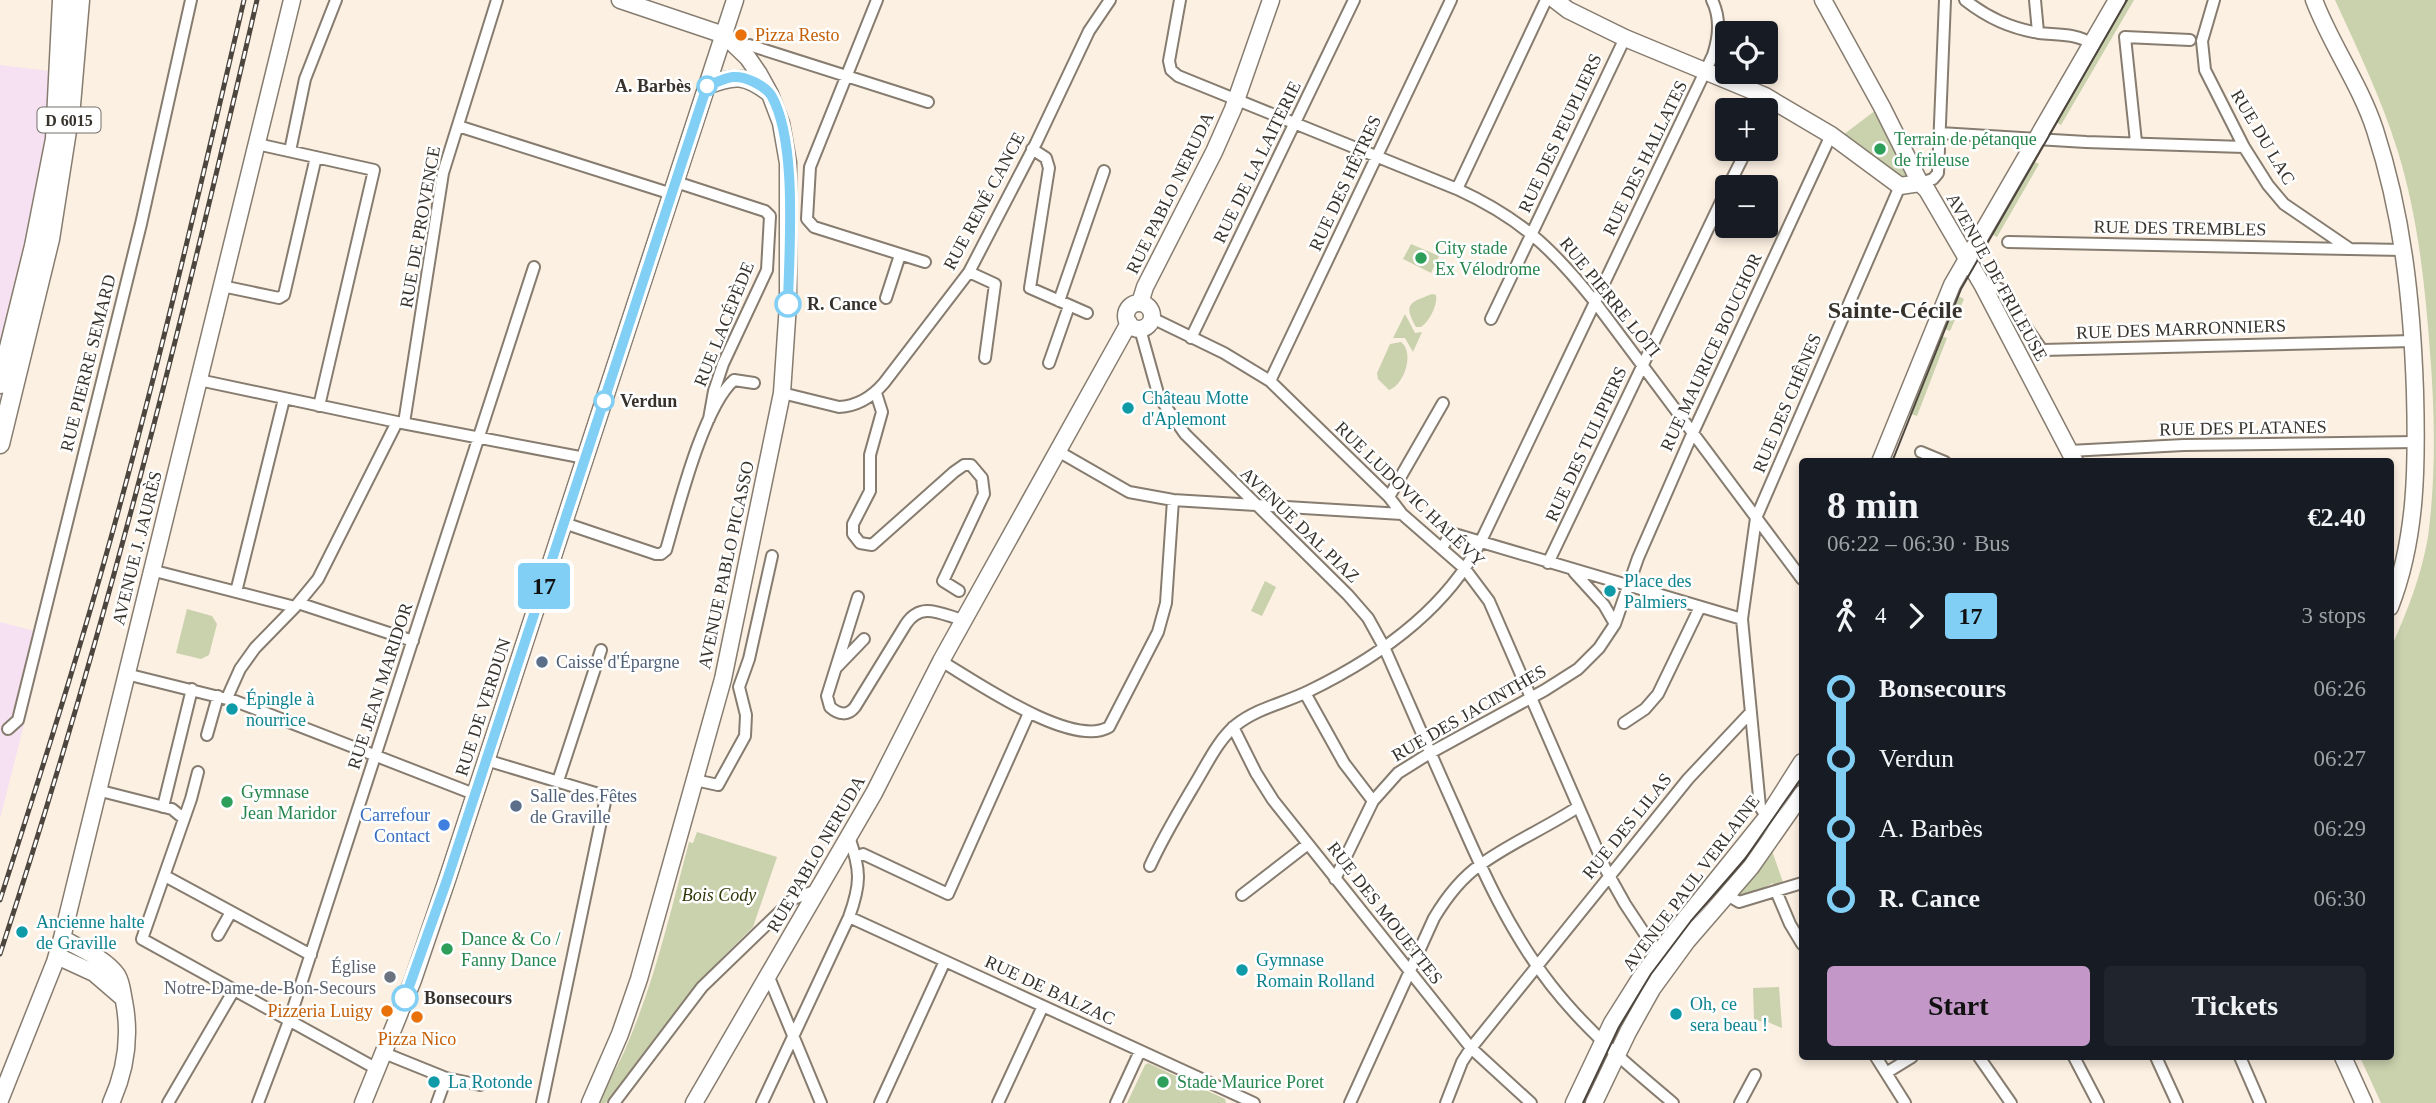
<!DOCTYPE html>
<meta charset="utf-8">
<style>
body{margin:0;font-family:"Times New Roman",serif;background:#20242c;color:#f1f3f6;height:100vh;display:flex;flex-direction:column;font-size:26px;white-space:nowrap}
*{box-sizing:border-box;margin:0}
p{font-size:23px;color:#9ea1a6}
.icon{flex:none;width:38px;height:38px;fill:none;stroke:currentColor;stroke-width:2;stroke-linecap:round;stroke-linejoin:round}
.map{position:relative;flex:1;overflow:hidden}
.drawer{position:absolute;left:1799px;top:458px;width:595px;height:602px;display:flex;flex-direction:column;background:#171b24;border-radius:7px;box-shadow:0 4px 10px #0003}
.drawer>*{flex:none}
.badge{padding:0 14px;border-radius:5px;font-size:24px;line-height:46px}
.fabs{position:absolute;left:1715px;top:21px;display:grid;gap:14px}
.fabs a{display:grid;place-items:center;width:63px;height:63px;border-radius:7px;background:#171b24;box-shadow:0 4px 10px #0003;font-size:35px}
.map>.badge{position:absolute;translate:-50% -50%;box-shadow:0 0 0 4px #fff}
.legs{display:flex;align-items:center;gap:10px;height:77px;padding:0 28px;font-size:23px}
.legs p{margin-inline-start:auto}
.headline{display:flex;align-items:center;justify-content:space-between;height:119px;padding:0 28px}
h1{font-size:38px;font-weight:800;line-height:52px}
.cta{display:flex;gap:14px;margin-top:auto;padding:14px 28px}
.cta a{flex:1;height:80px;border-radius:7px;background:#c398c8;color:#111;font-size:28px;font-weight:800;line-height:80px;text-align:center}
.cta a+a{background:#20242c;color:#f1f3f6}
ul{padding:0 28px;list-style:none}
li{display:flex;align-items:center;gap:24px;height:70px;font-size:26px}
li i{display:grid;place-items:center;width:10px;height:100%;margin:0 9px;background:currentColor}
li i::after{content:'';width:18px;height:18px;margin:-9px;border:5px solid;border-radius:50%;background:#171b24}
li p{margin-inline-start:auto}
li:first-child i{background:linear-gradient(#0000 50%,currentColor 0)}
li:last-child i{background:linear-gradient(currentColor 50%,#0000 0)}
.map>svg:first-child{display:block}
.industrial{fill:#f5e1f1}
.green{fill:#c9d1ad}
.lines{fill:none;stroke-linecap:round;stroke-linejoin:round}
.street-casing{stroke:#867c6f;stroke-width:14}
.secondary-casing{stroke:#867c6f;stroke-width:19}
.primary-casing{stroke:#867c6f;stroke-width:21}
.street{stroke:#fff;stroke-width:10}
.secondary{stroke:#fff;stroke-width:16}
.primary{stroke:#fff;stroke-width:18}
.tram{stroke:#4c463f;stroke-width:2}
.rail-casing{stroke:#4c463f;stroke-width:5}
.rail{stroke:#fff;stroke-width:2.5;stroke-dasharray:8;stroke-linecap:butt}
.line-1-casing{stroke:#fff;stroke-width:16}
.line-1{stroke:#82cff5;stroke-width:10}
.food-dot{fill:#e8710a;stroke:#fff;stroke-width:2.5}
.stop-1-dot{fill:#fff;stroke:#82cff5;stroke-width:3.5}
.leisure-dot{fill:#2e9e5b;stroke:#fff;stroke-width:2.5}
.culture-dot{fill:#0f9aa8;stroke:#fff;stroke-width:2.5}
.service-dot{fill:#5c6f8a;stroke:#fff;stroke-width:2.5}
.shop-dot{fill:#3f7fe0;stroke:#fff;stroke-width:2.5}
.worship-dot{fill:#6b7280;stroke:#fff;stroke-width:2.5}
.labels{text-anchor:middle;stroke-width:5;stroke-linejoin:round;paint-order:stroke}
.shield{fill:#fff;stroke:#73706b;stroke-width:2}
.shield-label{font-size:16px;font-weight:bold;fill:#37322c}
.food-label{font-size:18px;fill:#c56008;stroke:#fff;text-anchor:start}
.stop-label{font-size:18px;font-weight:bold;fill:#37322c;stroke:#fff;text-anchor:start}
.street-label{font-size:18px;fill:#37322c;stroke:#fff}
.leisure-label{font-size:18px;fill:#27864d;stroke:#fff;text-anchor:start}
.culture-label{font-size:18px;fill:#0d838f;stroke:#fff;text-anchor:start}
.service-label{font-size:18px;fill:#4e5e75;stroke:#fff;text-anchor:start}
.shop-label{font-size:18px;fill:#366cbe;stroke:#fff;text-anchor:end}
.park-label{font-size:18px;font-style:italic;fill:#32380a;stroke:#fff}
.worship-label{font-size:18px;fill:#5b616d;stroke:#fff;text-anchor:end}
.district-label{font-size:24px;font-weight:bold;fill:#37322c;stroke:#fff}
</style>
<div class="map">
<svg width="2436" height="1103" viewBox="0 0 2436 1103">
<rect width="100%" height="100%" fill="#fcf0e2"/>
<path class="industrial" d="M0,65L66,73L0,422Z
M0,622L47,634L0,819Z"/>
<path class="green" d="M2124,0H2134L2061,125L2054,121Z
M2335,0H2436V1103H2381L2360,1057H2390L2391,648C2407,612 2421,577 2428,537C2436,476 2435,414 2430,352C2425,285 2418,217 2398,152C2382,100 2358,50 2335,0Z
M1876,110L1891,133V145L1909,174L1905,180L1860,145L1843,135Z
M2031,160L2039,164L1997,237L1989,233Z
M1411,244L1439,256L1431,273L1403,259Z
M1432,294L1436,295C1438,305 1429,322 1421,327H1416C1403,304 1409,303 1432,294Z
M1956,295L1964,299L1950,331L1942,328Z
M1405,314L1415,333L1422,332L1413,352L1405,338H1393Z
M1939,335L1947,338L1917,416L1908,413Z
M1401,342C1415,353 1404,385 1389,390L1378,379L1377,373L1390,344Z
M1265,581L1276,587L1262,616L1251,611Z
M187,609L212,616L217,624L209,655L201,659L176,653Z
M1802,772V789L1736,881L1729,875Z
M697,832L777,857L753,927L697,983L606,1103H598C607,1083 619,1065 627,1045C655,980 671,910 689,842L693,843Z
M1771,848L1784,885L1775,888L1773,883L1765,887V890L1740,897L1737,895Z
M1779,987L1782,1028L1768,1022L1754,1021L1753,988Z
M1148,1063L1225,1099L1226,1103H1127L1145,1065Z"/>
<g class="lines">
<g class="street-casing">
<path id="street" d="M877,0L810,167L807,219L814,227L925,262
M1180,0L1169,61L1171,70L1178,76L1457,189C1520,218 1552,248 1595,302L1802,579
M1965,0C1988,18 2010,28 2039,33C2057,35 2076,33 2092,44
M2035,0L2038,32
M2214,0L2202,41L2205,70L2244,147L2268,185L2284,204L2350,249L2403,250
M738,49L749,45L928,102
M458,126L672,194
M1940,133L2086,142L2244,147
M2136,142L2125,37L2190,40
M257,144L374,170L319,406
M1032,149L1046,158L1049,168L1030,288L1087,313
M290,151L305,79L336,0
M676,182L765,211L770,216L767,270L723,364L714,391L709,419
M1920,183L1933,179L1938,173L1945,0
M1728,187L1747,149
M1457,189L1546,0
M2008,242L2349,249
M969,272L995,284L985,358
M222,286L279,298L284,295L316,157
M1983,286H1990L2000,289L2042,350L2414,341
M886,298L900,255
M1059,301L1104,171
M1152,318L1224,353L1270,381L1389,497L1402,514L1465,569L1489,601L1606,870L1625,904L1658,954
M1491,319L1625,38
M1140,329L1159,397L1185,434L1348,595L1368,618L1384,647C1408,701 1431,755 1455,808C1482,870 1509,931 1551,985C1586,1030 1630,1067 1673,1103
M1191,338L1354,0
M1049,363L1069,306
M199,380L397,422
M1270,381L1451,0
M782,393L839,407C858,406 872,397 884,383L969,272L1036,143L1089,31L1110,0
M876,393L882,412L870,455V491L853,524V534L860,543L872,545L954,472L964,465H971L982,478L984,494L943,581L959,591
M404,423L443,173L497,0
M1056,450L1129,492L1173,500L1402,514
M2069,451L2184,445L2417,442
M1921,452L1945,462
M1389,497L1443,403
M564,523L656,554H661L666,550C678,509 703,407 734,380L754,383
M1442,548L1451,533L1742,619
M1548,563L1727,189
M151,570L295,607
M1574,572L1604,605L1615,624
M236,592L284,399
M858,597L827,696L830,707C839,715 848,716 855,707L906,624C921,601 941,614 963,620
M298,603L413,641
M941,661C975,681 1072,749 1109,727L1158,632L1166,603L1173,500
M837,667L864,639
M126,674L235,701L474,794
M1305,693L1344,763L1373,801
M227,698L240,669L255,648L295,607L318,579L397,422L585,458
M1624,723L1645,709L1658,694L1700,607
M1233,727L1256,773L1273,800L1471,1048L1531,1103
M8,729L18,720L141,224L191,0
M207,735L218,696
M486,760L602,795L605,802L542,1103
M198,772L191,799L142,939L377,1069
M695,780L718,785L745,736L746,715L739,687L749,659L772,556
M558,781L601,650
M97,790L172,809L183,818
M163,807L192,689
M1767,817L1760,807L1742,619L1756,518L1900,186
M856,857L863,854L948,894L1029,713
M1150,866C1164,835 1182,806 1199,777C1209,760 1220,738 1236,725C1257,708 1285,703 1309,691C1377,658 1444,612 1480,543L1713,55C1719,37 1721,18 1712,0
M165,876L311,955
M1335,879L1373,801L1398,773L1430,753L1545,690L1578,669L1599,648L1615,624L1638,558L1690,439L1831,135
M1776,891L1790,924L1802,944
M1242,895L1308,844
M1727,895L1739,902L1802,883
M849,917L1254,1103
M218,935L231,912
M768,975L821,1103
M384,1053L446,1078L480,1085
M1876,1057L1905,1103
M1979,1057L2011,1103
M2074,1057L2098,1103
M2156,1057L2177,1103
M2240,1057L2260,1103
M1886,1073L1912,1057
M168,1103L234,990
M258,1103L289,1021L534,267
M437,1103L446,1078
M614,1103L702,987L793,899L817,890
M762,1103L849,917C861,884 861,870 849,837
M880,1103L945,961
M998,1103L1043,1006
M1116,1103L1140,1051
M1350,1103L1434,918C1446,898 1460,879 1480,865C1510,843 1546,828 1578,807
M1446,1103L1462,1062L1471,1048L1688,779L1751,712
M1740,1103L1755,1075"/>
</g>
<g class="secondary-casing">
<path id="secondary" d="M1555,0L1568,10L1625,38L1765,96L1831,135L1900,186L1920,183
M1823,0L1882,107L1920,183L1927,190L1983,286L2075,462
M2314,0C2331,45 2360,84 2375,130C2403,216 2412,302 2415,392C2417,464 2417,538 2390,607
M707,86C735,75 745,75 769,93
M1140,303L1145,287L1214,152L1233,109L1271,0
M1126 316a13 13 0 1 1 26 0a13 13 0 1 1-26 0Z
M1880,462L1952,285L2117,0
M62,938C80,949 104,957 117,975C122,983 122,992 124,1001C131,1037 126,1070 111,1103
M57,956L94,973L123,998
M2343,1057L2364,1103
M0,1100L55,962L62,938L292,0
M363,1103L413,980L447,880L735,0
M590,1103L620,1034L639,979L723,679L782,393L788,304V163L781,123L770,94L759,74L748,58L724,35L620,0
M694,1103L874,793L941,661L1129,323
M1574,1103L1612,1023L1641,977L1673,934L1767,817L1802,762
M1594,1103L1628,1032L1652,989L1687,941L1751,867L1802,794"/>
</g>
<g class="primary-casing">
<path id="primary" d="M0,384L34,246L55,139L62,0
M0,444L50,239L71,105L80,0"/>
</g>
<use href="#street" class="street"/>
<use href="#secondary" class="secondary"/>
<use href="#primary" class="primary"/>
<path class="tram" d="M1892,462L1961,289L2127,0
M1583,1103L1619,1027L1651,974L1691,921L1745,859L1802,777"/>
<g class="rail-casing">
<path id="rail" d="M0,900C36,789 71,678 103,566C156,379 200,189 244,0
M0,954C103,641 183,321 257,0"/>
</g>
<use href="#rail" class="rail"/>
</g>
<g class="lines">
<g class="line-1-casing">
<path id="line-1" d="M405,998L447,880L707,86C715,83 724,78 733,77C745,76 764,85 771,95C798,141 789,250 788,304"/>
</g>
<use href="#line-1" class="line-1"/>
</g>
<g class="food-dot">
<circle cx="741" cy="35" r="7"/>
<circle cx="387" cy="1011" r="7"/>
<circle cx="417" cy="1017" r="7"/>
</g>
<g class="stop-1-dot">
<circle cx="707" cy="86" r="9"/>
<circle cx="788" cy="304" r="12"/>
<circle cx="604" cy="401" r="9"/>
<circle cx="405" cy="998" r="12"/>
</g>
<g class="leisure-dot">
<circle cx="1880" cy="149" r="7"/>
<circle cx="1421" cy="258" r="7"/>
<circle cx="227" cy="802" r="7"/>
<circle cx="447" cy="949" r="7"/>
<circle cx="1163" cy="1082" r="7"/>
</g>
<g class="culture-dot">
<circle cx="1128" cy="408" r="7"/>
<circle cx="1610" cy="591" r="7"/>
<circle cx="232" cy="709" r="7"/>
<circle cx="22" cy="932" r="7"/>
<circle cx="1242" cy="970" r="7"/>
<circle cx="1676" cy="1014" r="7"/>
<circle cx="434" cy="1082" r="7"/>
</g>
<g class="service-dot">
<circle cx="542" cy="662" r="7"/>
<circle cx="516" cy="806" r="7"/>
</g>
<circle class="shop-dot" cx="444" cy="825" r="7"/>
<circle class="worship-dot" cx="390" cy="977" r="7"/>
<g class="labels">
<rect class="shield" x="37.5" y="107.5" width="63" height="25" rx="5"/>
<g class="shield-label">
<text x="69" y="126">D 6015</text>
</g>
<g class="food-label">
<text x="755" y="41">Pizza Resto</text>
<text x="373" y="1017" text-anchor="end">Pizzeria Luigy</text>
<text x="417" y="1045" text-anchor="middle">Pizza Nico</text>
</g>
<g class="stop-label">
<text x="691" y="92" text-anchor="end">A. Barbès</text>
<text x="807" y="310">R. Cance</text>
<text x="620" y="407">Verdun</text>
<text x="424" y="1004">Bonsecours</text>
</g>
<g class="street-label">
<text transform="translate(1560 133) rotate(-65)" y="6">RUE DES PEUPLIERS</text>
<text transform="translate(2263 137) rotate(59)" y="6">RUE DU LAC</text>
<text transform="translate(1645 158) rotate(-64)" y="6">RUE DES HALLATES</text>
<text transform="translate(1257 162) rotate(-64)" y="6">RUE DE LA LAITERIE</text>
<text transform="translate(1345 183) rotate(-65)" y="6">RUE DES HÊTRES</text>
<text transform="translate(1170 193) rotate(-64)" y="6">RUE PABLO NERUDA</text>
<text transform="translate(984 201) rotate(-62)" y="6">RUE RENÉ CANCE</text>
<text transform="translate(420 227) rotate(-80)" y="6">RUE DE PROVENCE</text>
<text transform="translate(2180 228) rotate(1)" y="6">RUE DES TREMBLES</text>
<text transform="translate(1997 277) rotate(61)" y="6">AVENUE DE FRILEUSE</text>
<text transform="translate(1610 297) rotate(51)" y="6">RUE PIERRE LOTI</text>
<text transform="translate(724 324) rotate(-68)" y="6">RUE LACÉPÈDE</text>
<text transform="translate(2181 329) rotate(-2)" y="6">RUE DES MARRONNIERS</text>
<text transform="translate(1711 352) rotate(-65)" y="6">RUE MAURICE BOUCHOR</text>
<text transform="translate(88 363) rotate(-76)" y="6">RUE PIERRE SEMARD</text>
<text transform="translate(1787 403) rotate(-67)" y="6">RUE DES CHÊNES</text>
<text transform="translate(2243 428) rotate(-1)" y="6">RUE DES PLATANES</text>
<text transform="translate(1586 444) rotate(-65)" y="6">RUE DES TULIPIERS</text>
<text transform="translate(1410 494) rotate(44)" y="6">RUE LUDOVIC HALÉVY</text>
<text transform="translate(1300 525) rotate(44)" y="6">AVENUE DAL PIAZ</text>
<text transform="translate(137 548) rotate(-76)" y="6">AVENUE J. JAURÈS</text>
<text transform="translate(726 565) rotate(-78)" y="6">AVENUE PABLO PICASSO</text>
<text transform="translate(380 686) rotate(-72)" y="6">RUE JEAN MARIDOR</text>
<text transform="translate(483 707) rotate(-72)" y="6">RUE DE VERDUN</text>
<text transform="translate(1469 713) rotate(-30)" y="6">RUE DES JACINTHES</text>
<text transform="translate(1627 826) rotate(-51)" y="6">RUE DES LILAS</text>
<text transform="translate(816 854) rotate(-60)" y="6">RUE PABLO NERUDA</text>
<text transform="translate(1691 883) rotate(-53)" y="6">AVENUE PAUL VERLAINE</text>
<text transform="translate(1385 913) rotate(52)" y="6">RUE DES MOUETTES</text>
<text transform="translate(1050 990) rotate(25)" y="6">RUE DE BALZAC</text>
</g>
<g class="leisure-label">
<text x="1894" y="145">Terrain de pétanque<tspan x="1894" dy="21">de frileuse</tspan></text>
<text x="1435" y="254">City stade<tspan x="1435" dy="21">Ex Vélodrome</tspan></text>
<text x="241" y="798">Gymnase<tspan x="241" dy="21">Jean Maridor</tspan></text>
<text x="461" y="945">Dance &amp; Co /<tspan x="461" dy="21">Fanny Dance</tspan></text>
<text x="1177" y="1088">Stade Maurice Poret</text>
</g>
<g class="culture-label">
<text x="1142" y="404">Château Motte<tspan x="1142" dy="21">d'Aplemont</tspan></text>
<text x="1624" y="587">Place des<tspan x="1624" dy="21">Palmiers</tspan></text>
<text x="246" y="705">Épingle à<tspan x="246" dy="21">nourrice</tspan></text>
<text x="36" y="928">Ancienne halte<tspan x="36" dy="21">de Graville</tspan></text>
<text x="1256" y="966">Gymnase<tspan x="1256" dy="21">Romain Rolland</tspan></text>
<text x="1690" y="1010">Oh, ce<tspan x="1690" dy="21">sera beau !</tspan></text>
<text x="448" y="1088">La Rotonde</text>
</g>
<g class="service-label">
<text x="556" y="668">Caisse d'Épargne</text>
<text x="530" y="802">Salle des Fêtes<tspan x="530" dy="21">de Graville</tspan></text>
</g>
<g class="shop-label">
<text x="430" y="821">Carrefour<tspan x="430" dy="21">Contact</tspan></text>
</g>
<g class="park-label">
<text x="719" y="901">Bois Cody</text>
</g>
<g class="worship-label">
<text x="376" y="973">Église<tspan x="376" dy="21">Notre-Dame-de-Bon-Secours</tspan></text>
</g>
<g class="district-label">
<text x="1895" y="318">Sainte-Cécile</text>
</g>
</g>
</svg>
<div class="fabs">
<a><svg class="icon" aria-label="locate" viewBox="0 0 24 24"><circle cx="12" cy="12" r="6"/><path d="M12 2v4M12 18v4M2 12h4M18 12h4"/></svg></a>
<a>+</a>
<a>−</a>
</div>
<b class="badge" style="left:544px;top:586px;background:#82cff5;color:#111">17</b>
<section class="drawer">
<div class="headline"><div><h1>8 min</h1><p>06:22 – 06:30 · Bus</p></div><b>€2.40</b></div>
<div class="legs"><svg class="icon" aria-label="walk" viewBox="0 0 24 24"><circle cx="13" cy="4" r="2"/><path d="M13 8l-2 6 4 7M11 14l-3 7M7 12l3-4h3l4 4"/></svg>4<svg class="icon" aria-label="forward" viewBox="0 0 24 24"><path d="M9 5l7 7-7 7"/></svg><b class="badge" style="background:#82cff5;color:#111">17</b><p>3 stops</p></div>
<ul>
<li><i style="color:#82cff5"></i><b>Bonsecours</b><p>06:26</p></li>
<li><i style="color:#82cff5"></i><span>Verdun</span><p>06:27</p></li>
<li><i style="color:#82cff5"></i><span>A. Barbès</span><p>06:29</p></li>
<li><i style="color:#82cff5"></i><b>R. Cance</b><p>06:30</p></li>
</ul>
<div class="cta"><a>Start</a><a>Tickets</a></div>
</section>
</div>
